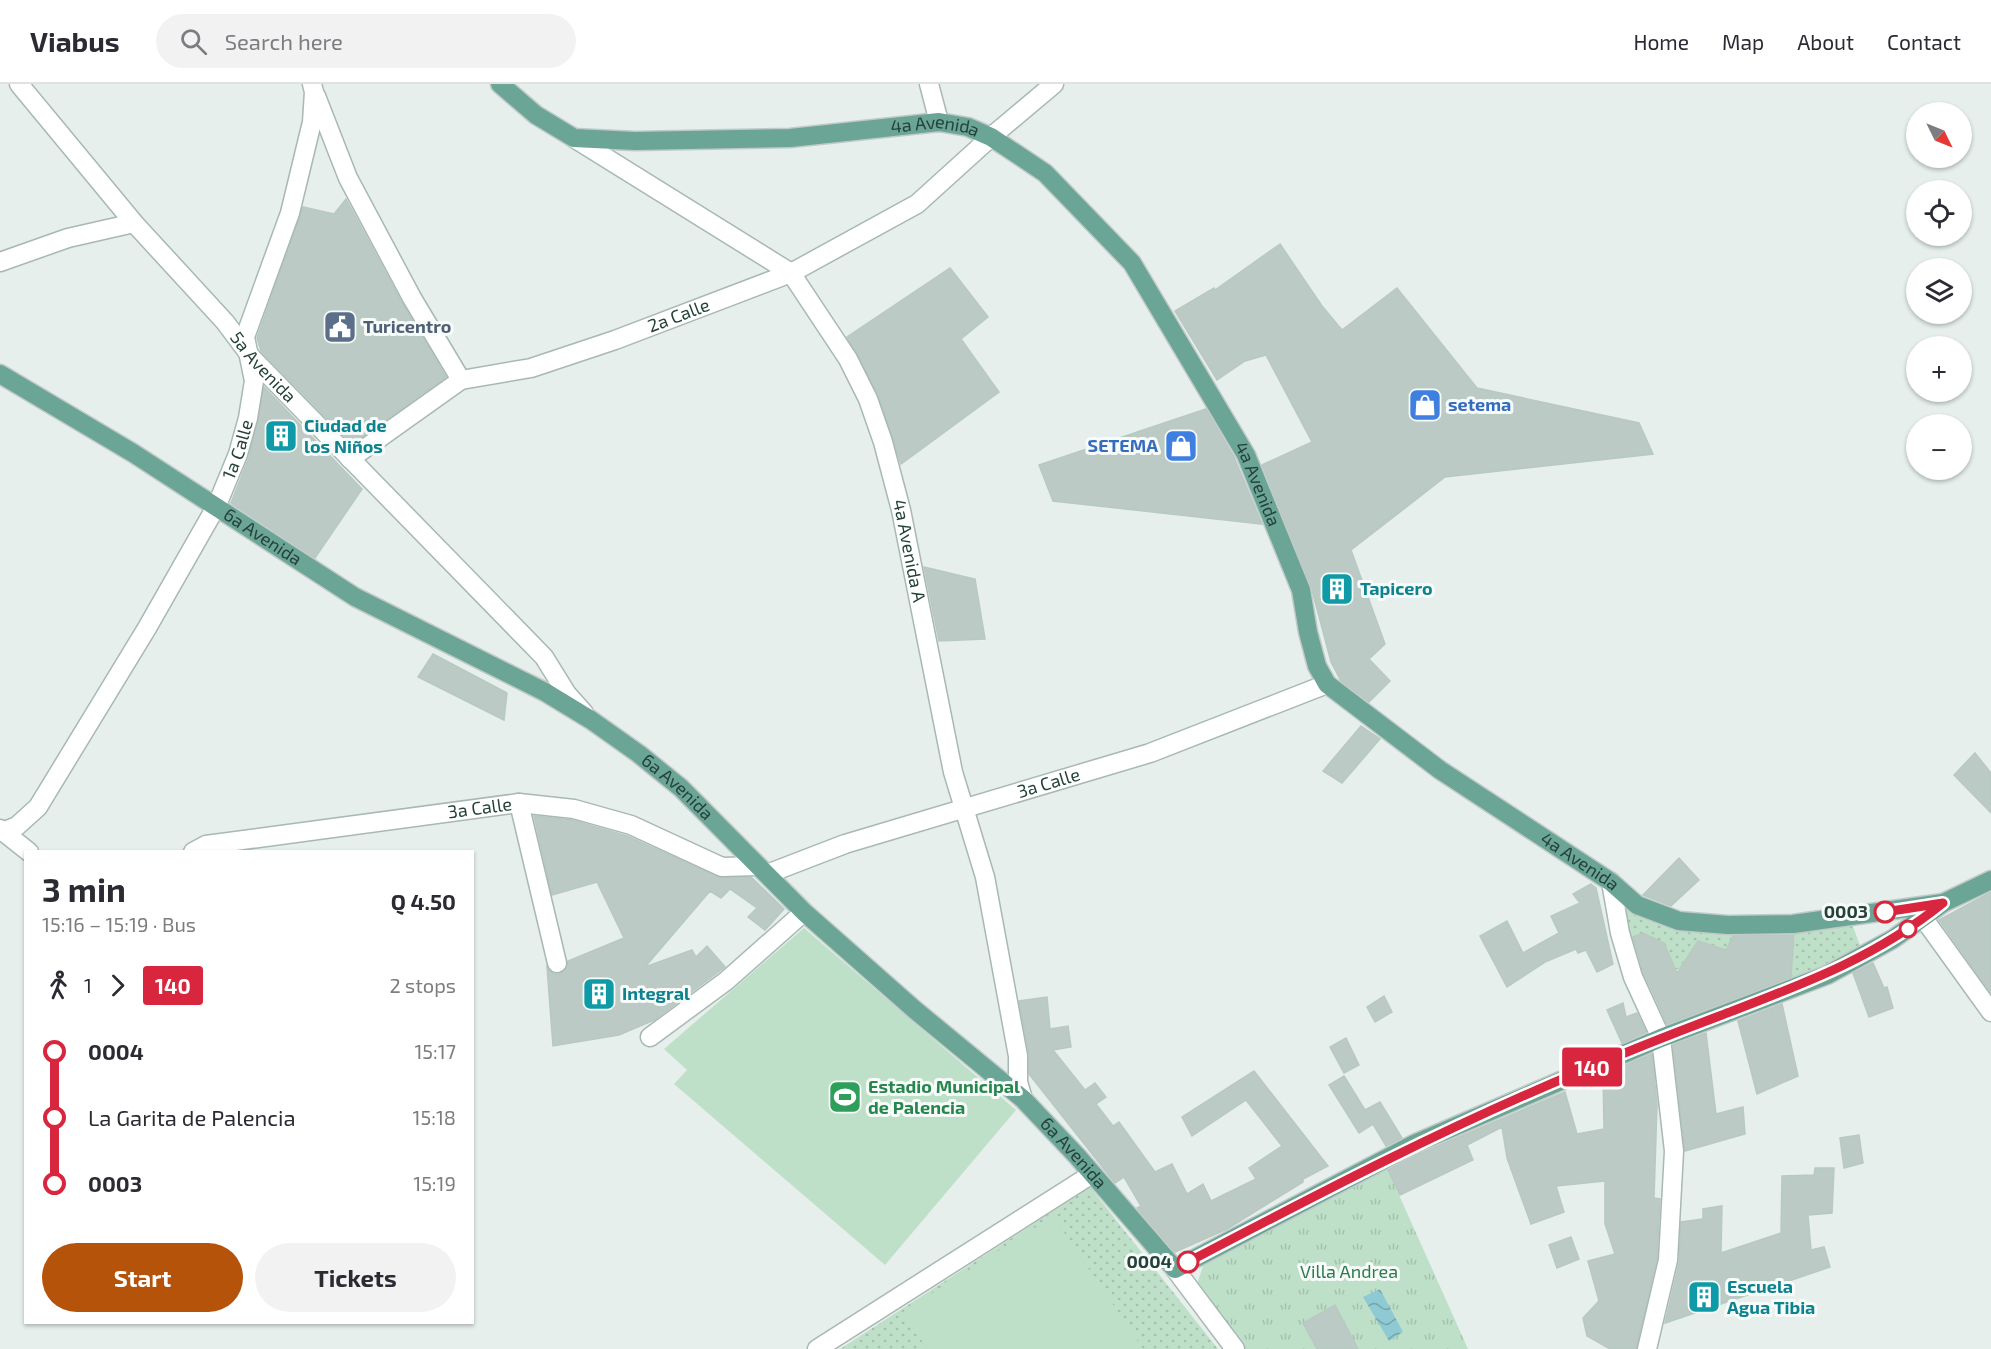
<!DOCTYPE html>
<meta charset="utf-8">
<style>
body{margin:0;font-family:"Exo 2",sans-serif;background:#f2f2f3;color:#2b2b33;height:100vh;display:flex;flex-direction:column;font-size:22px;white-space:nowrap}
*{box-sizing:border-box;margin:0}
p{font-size:20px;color:#7c7c81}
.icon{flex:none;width:33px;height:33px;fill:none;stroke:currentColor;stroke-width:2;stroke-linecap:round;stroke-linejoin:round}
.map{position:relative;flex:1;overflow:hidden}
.panel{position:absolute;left:24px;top:766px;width:450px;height:474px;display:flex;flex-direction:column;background:#fff;border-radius:0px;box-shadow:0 2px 4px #0004}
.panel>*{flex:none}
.badge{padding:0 12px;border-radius:4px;font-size:21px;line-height:39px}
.needle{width:39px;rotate:133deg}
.tools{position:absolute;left:1906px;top:18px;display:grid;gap:12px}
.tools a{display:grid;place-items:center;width:66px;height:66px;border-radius:50%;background:#fff;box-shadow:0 2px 4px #0004;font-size:30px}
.map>.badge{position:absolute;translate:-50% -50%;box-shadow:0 0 0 3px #fff}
.legs{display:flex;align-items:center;gap:9px;height:66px;padding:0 18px;font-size:20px}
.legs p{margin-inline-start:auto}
.overview{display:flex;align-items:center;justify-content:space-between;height:102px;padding:0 18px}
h1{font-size:33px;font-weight:700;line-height:45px}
.button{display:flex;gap:12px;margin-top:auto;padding:12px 18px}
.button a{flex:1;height:69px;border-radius:36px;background:#b45309;color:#fff;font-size:24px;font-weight:700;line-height:69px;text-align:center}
.button a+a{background:#f2f2f3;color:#2b2b33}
ul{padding:0 18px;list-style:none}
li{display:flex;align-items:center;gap:21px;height:66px;font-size:22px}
li i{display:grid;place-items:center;width:9px;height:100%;margin:0 8px;background:currentColor}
li i::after{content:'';width:15px;height:15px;margin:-8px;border:4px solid;border-radius:50%;background:#fff}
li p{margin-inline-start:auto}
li:first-child i{background:linear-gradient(#0000 50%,currentColor 0)}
li:last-child i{background:linear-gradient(currentColor 50%,#0000 0)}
header{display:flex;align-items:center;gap:36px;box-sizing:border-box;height:84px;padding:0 30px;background:#fff;border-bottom:2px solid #e1e1e2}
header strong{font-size:28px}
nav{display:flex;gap:33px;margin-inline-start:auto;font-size:21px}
.search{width:420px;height:54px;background:#f2f2f3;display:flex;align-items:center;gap:15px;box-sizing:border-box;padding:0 21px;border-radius:33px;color:#7c7c81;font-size:22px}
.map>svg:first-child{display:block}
.grass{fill:url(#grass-dots)}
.park{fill:url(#park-tufts)}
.pitch{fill:#bfe0c8}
.water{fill:url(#water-waves)}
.building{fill:#bbcac4;stroke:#b8c9c2;stroke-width:1.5}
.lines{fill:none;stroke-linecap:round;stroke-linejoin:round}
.minor-casing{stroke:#a8b8b2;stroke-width:21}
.major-casing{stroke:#c2cac8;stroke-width:21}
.minor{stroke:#fff;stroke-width:18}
.major{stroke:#6aa596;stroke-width:18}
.line-1-casing{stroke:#fff;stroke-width:14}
.line-1{stroke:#d7263d;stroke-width:9}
.stop-1-dot{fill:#fff;stroke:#d7263d;stroke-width:3}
.labels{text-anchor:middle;stroke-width:6;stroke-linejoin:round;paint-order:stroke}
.street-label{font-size:18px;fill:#24423a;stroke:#f7fbf9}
.service-label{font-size:18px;font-weight:bold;fill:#4e5e75;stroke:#f7fbf9;text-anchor:start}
.shop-label{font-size:18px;font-weight:bold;fill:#366cbe;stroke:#f7fbf9;text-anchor:start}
.culture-label{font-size:18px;font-weight:bold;fill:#0d838f;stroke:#f7fbf9;text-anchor:start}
.stop-label{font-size:18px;font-weight:bold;fill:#24423a;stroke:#f7fbf9;text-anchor:end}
.leisure-label{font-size:18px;font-weight:bold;fill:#27864d;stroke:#f7fbf9;text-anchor:start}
.park-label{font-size:18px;fill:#2d7a4b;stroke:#f7fbf9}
</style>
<header>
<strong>Viabus</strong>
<div class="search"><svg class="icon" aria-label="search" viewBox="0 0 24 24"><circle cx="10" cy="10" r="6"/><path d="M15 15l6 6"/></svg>Search here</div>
<nav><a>Home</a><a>Map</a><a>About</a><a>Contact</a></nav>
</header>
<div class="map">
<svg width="1991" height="1265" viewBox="0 0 1991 1265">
<defs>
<pattern id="grass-dots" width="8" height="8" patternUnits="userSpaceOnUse" patternTransform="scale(1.5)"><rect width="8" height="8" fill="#bfe0c8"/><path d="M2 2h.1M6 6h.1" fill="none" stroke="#a4c1ad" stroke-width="1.8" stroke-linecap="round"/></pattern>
<pattern id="park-tufts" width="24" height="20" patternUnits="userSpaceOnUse" patternTransform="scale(1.5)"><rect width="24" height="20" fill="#bfe0c8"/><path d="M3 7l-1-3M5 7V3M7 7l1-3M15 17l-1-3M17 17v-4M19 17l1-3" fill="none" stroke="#a4c1ad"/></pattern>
<pattern id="water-waves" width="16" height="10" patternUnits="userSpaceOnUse" patternTransform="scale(1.5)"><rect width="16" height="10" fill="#8ec9d4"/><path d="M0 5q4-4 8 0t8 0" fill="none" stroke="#74a5ad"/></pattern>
</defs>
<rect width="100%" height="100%" fill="#e6efeb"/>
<path class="grass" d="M1632,826L1685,847L1749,851L1735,892L1701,872L1644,904L1626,856L1625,827Z
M1852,840L1861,864L1804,893L1791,895L1795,847Z
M1090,1103L1218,1265H840Z"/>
<path class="park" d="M1386,1082L1468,1265H1244L1196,1203L1205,1176Z"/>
<path class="pitch" d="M804,844L1016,1026L885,1181L674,1000L687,986L664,965Z
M1053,1132L1143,1265H927L903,1228Z"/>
<path class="water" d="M1380,1205L1403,1248L1389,1257L1363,1213Z"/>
<path class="building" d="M346,115L402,219L446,293L352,360L261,267L257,254L303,123L334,130Z
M1280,160L1322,222L1342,246L1397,204L1477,304L1639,339L1653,370L1445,393L1351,466L1385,560L1369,575L1390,597L1369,618L1341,597L1331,578L1311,502L1262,381L1312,358L1266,271L1245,277L1217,296L1175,227L1214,204L1215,206Z
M950,184L988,233L961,255L999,308L901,380L878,310L847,253Z
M264,303L362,405L315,474L231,419L249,373Z
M1206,325L1234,373L1262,440L1053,417L1039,381Z
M924,483L975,495L985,555L939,557Z
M433,570L507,609L504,636L418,593Z
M1361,642L1380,655L1342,699L1323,687Z
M1975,669L1991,689V729L1954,691Z
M534,732L572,736L627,752L718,793H751L784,825L765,846L748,833L757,824L730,805L721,814L710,807L645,883L692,866L696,873L707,862L725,883L654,936L619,951L553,962L547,883L553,890H560L565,887L568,877L624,854L597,798L552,811Z
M1679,774L1699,796L1671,822L1643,811Z
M1591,800L1596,804L1613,880L1597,888L1586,866L1578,869L1576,865L1545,878L1507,903L1480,852L1507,837L1523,869L1559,849L1551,832L1580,819L1573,810Z
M1991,808V909L1939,836Z
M1643,849L1664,859L1677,889L1698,857L1726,866L1733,852L1794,851L1791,893L1667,940L1644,889L1633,853Z
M1873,879L1884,904L1887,903L1893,924L1869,933L1853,889Z
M1384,912L1392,928L1375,938L1367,923Z
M1047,913L1050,945L1068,942L1071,963L1053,966L1085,1006L1095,999L1106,1013L1096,1020L1113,1042L1119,1038L1155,1088L1172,1080L1187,1110L1203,1100L1211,1117L1256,1095L1249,1084L1282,1062L1246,1016L1192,1052L1182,1033L1254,987L1328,1082L1303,1095V1098L1227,1145L1175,1168L1137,1124L1141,1122L1124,1093L1115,1099L1029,990V970L1019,917Z
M1623,919L1626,933L1637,929L1646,948L1622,959L1607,926Z
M1782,920L1798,992L1757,1010L1738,937Z
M1706,949L1716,1030L1743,1023L1745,1050L1685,1067L1673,961Z
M1346,954L1359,981L1344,989L1330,963Z
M1652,970L1657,1021L1654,1114L1660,1115L1657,1174L1636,1265H1610L1587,1252L1583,1234L1599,1217L1588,1177L1615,1170L1605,1140V1097L1556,1102L1564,1128L1531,1140L1507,1074L1502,1043L1467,1061L1473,1076L1400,1111L1388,1086L1419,1070L1565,1008L1577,1050L1604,1045L1603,991Z
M1344,992L1365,1026L1380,1018L1402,1054L1386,1062L1373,1040L1359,1049L1329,1001Z
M1859,1051L1863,1079L1844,1084L1840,1054Z
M1815,1084H1834L1832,1129L1808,1131L1811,1166L1824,1163L1830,1183L1665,1239L1679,1179L1681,1138L1703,1135V1125L1722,1122L1721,1169L1781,1149L1782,1092L1814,1091Z
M1571,1153L1579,1175L1557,1184L1549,1161Z
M1335,1221L1358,1265H1317L1303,1239Z"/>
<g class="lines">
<g class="minor-casing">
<g id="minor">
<path id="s1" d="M19,0L134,139L225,238L252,274L544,573L567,610L584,629"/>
<path d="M929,0L939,38"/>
<path d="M316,12L348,94L412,214L461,296"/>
<path id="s2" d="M574,54L791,189L848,275L868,315L883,358L901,426L953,688L985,793L1018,972V998L1023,1015"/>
<path d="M0,178L68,154L134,139"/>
<path id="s3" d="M350,375L461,296L531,284L615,256L791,189L917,120L991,53L1054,0"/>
<path d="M519,719L557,879"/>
<path d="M0,745L29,768"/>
<path id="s4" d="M5,747L17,742L38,723L147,544L217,421L238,370L248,334L254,297L245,253L290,129L312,38L314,8L312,0"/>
<path id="s5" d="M193,768L206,761L519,719L574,725L631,741L722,783L758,782"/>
<path id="s6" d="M767,790L845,760L1150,669L1327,600"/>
<path d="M1611,798L1620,849L1633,893L1661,954L1674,1067L1668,1176L1647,1265"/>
<path d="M1924,835L1991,928"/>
<path d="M650,953L726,897L804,828"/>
<path d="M1175,1185L1235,1265"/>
<path d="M817,1265L1092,1090"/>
</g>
</g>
<g class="major-casing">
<g id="major">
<path id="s7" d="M500,0L536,31L574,54L635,57L790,54L939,38L968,43L991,53L1045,89L1132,179L1246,371L1301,506L1308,548L1317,582L1327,600L1440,686L1611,798L1637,821L1679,837L1728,841L1793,840L1943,819L1991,796"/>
<path id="s8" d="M0,290L133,369L355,513L545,608L591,636L639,670L681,704L804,828L915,926L1023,1015L1077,1072L1175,1185L1414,1060L1661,954L1827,891L1893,855L1943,819"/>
</g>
</g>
<use href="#minor" class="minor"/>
<use href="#major" class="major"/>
</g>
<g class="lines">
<g class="line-1-casing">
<path id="line-1" d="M1188,1178C1318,1110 1444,1044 1579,988C1626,968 1674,949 1722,931C1803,900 1875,874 1943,819L1885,828"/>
</g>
<use href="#line-1" class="line-1"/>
</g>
<defs>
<g id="civic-square" transform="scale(1.725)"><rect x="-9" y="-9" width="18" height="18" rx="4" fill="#5c6f8a" stroke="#f7fbf9"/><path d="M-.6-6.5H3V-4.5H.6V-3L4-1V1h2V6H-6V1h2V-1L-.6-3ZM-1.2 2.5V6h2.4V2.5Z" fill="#fff"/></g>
<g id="shop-square" transform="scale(1.725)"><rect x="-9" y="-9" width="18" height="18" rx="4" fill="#3f7fe0" stroke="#f7fbf9"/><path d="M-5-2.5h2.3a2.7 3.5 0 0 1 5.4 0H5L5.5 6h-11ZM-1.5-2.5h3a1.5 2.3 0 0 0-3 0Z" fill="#fff"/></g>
<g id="building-square" transform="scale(1.725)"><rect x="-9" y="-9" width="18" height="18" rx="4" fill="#0f9aa8" stroke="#f7fbf9"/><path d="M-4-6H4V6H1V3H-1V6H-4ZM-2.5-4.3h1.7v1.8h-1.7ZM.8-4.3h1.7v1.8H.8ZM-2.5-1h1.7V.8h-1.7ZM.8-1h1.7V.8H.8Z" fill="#fff"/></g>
<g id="stadium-square" transform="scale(1.725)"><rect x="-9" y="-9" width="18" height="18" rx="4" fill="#2e9e5b" stroke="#f7fbf9"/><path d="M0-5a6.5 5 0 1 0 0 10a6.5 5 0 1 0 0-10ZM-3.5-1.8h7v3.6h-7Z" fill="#fff"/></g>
</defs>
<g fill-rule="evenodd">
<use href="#civic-square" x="340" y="243"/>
<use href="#shop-square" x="1425" y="321"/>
<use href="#building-square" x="281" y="352"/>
<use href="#shop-square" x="1181" y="362"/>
<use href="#building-square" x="1337" y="505"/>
<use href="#building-square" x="599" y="910"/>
<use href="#stadium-square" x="845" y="1013"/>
<use href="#building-square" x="1704" y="1213"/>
</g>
<g class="stop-1-dot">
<circle cx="1885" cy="828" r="10"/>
<circle cx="1908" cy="845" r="8"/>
<circle cx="1188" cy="1178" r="10"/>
</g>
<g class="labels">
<g class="street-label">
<text dy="6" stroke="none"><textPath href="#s7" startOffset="454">4a Avenida</textPath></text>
<text dy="6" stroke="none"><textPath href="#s3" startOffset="364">2a Calle</textPath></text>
<text dy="6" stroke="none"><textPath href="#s1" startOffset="374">5a Avenida</textPath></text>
<text dy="6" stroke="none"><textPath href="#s4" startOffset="452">1a Calle</textPath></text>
<text dy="6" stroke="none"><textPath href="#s7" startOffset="957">4a Avenida</textPath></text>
<text dy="6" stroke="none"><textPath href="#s8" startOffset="309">6a Avenida</textPath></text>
<text dy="6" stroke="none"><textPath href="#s2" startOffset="561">4a Avenida A</textPath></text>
<text dy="6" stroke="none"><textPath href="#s6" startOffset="296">3a Calle</textPath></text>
<text dy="6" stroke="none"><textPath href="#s8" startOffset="795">6a Avenida</textPath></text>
<text dy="6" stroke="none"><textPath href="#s5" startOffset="291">3a Calle</textPath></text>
<text dy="6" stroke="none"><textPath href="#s7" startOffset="1479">4a Avenida</textPath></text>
<text dy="6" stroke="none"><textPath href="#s8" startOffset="1335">6a Avenida</textPath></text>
</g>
<g class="service-label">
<text x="363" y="249">Turicentro</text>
</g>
<g class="shop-label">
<text x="1448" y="327">setema</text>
<text x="1158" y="368" text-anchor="end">SETEMA</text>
</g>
<g class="culture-label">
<text x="304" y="348">Ciudad de<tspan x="304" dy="21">los Niños</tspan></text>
<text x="1360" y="511">Tapicero</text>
<text x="622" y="916">Integral</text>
<text x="1727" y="1209">Escuela<tspan x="1727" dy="21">Agua Tibia</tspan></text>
</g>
<g class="stop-label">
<text x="1868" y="834">0003</text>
<text x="1172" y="1184">0004</text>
</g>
<g class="leisure-label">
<text x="868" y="1009">Estadio Municipal<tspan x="868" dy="21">de Palencia</tspan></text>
</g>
<g class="park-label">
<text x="1349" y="1194">Villa Andrea</text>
</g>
</g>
</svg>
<div class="tools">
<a><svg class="needle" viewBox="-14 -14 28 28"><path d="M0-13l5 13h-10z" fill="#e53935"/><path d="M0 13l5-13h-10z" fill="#7c7c81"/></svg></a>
<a><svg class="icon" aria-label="locate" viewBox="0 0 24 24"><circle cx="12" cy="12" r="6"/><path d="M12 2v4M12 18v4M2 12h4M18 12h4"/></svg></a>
<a><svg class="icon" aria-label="layers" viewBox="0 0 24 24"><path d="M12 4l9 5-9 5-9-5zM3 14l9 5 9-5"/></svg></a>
<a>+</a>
<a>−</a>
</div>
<b class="badge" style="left:1592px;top:983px;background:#d7263d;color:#fff">140</b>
<section class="panel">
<div class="overview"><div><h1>3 min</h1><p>15:16 – 15:19 · Bus</p></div><b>Q 4.50</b></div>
<div class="legs"><svg class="icon" aria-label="walk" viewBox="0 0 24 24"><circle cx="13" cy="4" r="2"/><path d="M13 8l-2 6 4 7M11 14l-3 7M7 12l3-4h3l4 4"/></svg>1<svg class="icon" aria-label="forward" viewBox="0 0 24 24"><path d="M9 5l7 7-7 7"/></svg><b class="badge" style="background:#d7263d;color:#fff">140</b><p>2 stops</p></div>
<ul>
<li><i style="color:#d7263d"></i><b>0004</b><p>15:17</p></li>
<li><i style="color:#d7263d"></i><span>La Garita de Palencia</span><p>15:18</p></li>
<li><i style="color:#d7263d"></i><b>0003</b><p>15:19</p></li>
</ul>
<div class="button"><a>Start</a><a>Tickets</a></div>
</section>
</div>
